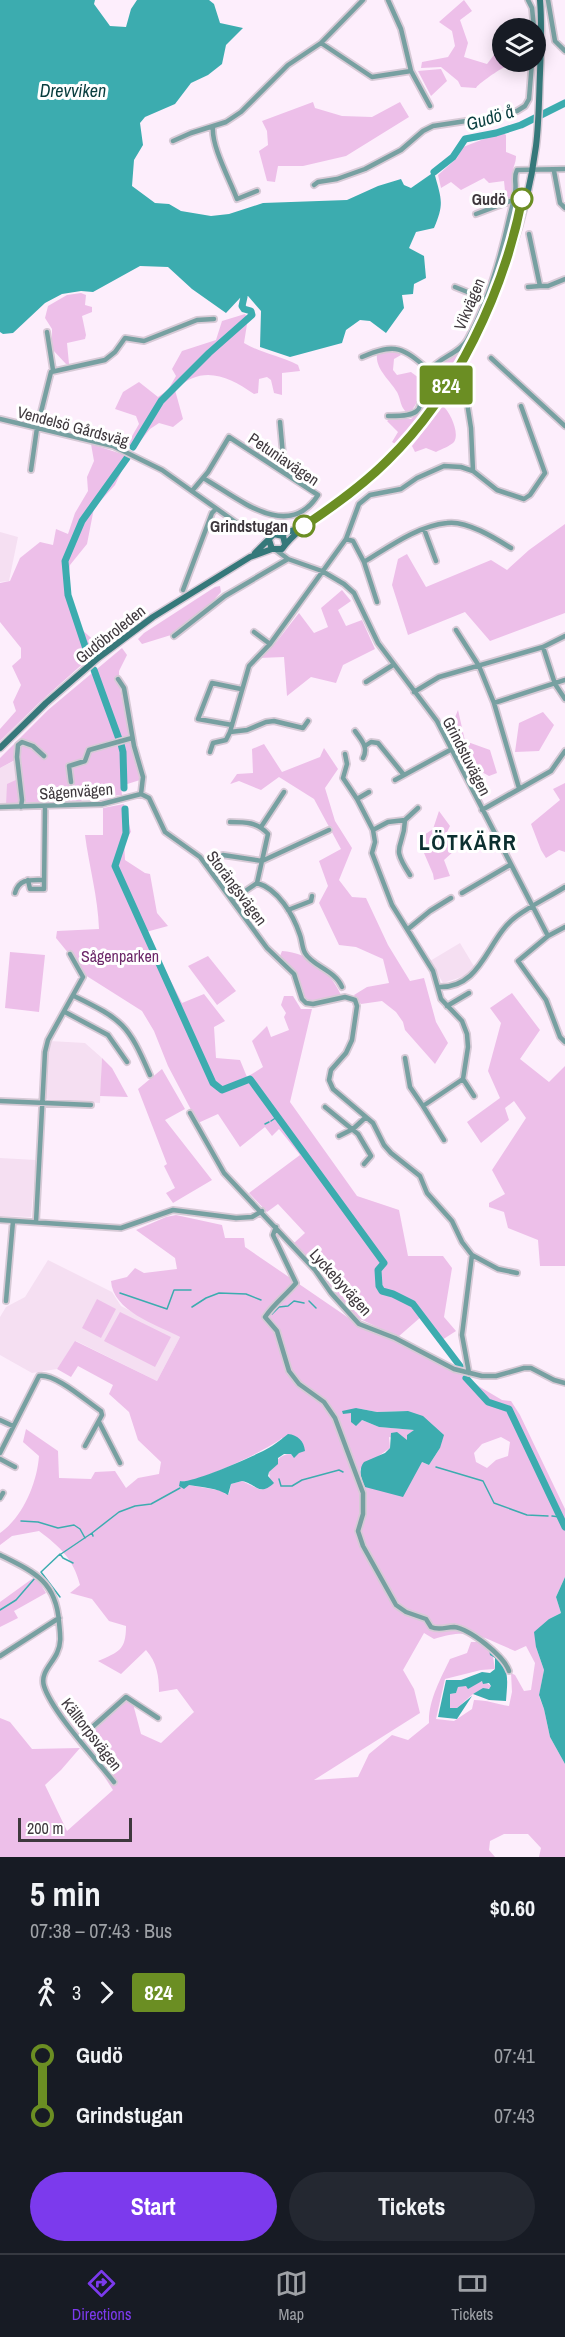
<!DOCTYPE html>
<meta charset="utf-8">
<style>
body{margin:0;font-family:"Archivo Narrow",sans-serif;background:#242831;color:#f1f3f6;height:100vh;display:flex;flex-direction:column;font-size:22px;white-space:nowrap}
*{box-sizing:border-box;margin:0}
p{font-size:20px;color:#9ea1a6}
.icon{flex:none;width:33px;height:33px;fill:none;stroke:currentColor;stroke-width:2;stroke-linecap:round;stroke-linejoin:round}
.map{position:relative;height:1857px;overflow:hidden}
.panel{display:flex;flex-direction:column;background:#171b24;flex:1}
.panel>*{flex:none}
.badge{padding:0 12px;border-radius:4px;font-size:21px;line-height:39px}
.controls{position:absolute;left:492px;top:18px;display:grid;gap:12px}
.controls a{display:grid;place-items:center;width:54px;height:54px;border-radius:50%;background:#171b24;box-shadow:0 3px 15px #0003;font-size:30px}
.scale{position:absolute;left:18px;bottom:15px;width:114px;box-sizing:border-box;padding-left:6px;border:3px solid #3e383d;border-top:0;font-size:16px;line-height:21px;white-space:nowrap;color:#3e383d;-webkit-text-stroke:4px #fff;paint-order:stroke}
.map>.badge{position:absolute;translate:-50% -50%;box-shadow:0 0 0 3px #fff}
.legs{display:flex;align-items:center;gap:9px;height:66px;padding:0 30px;font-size:20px}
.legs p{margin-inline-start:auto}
.overview{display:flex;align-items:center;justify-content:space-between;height:102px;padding:0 30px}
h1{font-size:33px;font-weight:800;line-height:45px}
.cta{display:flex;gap:12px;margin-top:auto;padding:12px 30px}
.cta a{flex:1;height:69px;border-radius:36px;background:#7c3aed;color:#fff;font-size:24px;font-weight:800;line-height:69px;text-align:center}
.cta a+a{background:#242831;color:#f1f3f6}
ul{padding:0 30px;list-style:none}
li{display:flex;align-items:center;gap:21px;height:60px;font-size:22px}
li i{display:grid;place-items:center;width:9px;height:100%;margin:0 8px;background:currentColor}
li i::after{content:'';width:15px;height:15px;margin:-8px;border:4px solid;border-radius:50%;background:#171b24}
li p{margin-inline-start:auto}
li:first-child i{background:linear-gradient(#0000 50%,currentColor 0)}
li:last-child i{background:linear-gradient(currentColor 50%,#0000 0)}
.menu{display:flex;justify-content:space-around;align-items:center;height:84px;border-top:2px solid #363941;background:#171b24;font-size:16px;color:#9ea1a6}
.menu a{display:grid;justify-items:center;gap:3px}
.menu .on{color:#7c3aed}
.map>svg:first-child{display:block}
.built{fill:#f5dff2}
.green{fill:#edbfe9;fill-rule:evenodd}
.water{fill:#3cacaf}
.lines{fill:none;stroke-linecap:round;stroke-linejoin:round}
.stream{stroke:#3cacaf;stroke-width:1.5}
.river{stroke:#3cacaf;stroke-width:7}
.street-casing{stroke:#d7cad6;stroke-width:8}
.secondary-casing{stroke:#d7cad6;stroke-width:9}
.street{stroke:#77a0a1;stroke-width:4.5}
.secondary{stroke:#35787a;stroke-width:6}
.line-1-casing{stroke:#fff;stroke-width:14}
.line-1{stroke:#6b8e23;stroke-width:9}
.stop-1-dot{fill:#fff;stroke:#6b8e23;stroke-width:3}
.labels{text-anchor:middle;stroke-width:6;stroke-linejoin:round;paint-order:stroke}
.stop-label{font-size:16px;font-weight:bold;fill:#3e383d;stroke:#fff;text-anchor:end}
.street-label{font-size:16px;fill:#3e383d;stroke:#fff}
.park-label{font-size:16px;fill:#6c2769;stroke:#fff}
.water-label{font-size:18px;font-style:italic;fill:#083d3e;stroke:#fff}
.district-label{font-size:22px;font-weight:bold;letter-spacing:1.5px;fill:#0c2f30;stroke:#fff}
</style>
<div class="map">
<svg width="565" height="1857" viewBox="0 0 565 1857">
<rect width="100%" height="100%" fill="#fdeefc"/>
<path class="built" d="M0,532L18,537L9,581L0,582Z
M16,760L18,779L6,805H0V768Z
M460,943L475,968L471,974L443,983L430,961Z
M50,1041L85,1043L102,1058L100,1103L48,1100L45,1097L46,1053Z
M0,1158L36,1160L31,1217L0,1216Z
M48,1260L112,1292L121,1306L180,1337L157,1381L76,1341L57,1369L32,1373L0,1355V1317L6,1307L25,1297Z"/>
<path class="green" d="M464,0L472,11L460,20L468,43L464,57L487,64L497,51L495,39L502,35V62H521C515,67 510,65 503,68C497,71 478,84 476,88L461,87L458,81L441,67L421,68L422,62L448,57L455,46L452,31L439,22Z
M441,69L447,81L431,96L418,71Z
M313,102L315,108L342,116L372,117L400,102L409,117L346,156L303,166H278L275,182L267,181L259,151L268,145L267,131L262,121Z
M502,132L506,135V152L516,156C516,160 515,163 514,166C511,175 514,188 512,198L495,205L488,202L491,193L505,191L504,181L489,183L484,178L461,190L451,182L441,188L438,175L457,158L463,147Z
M81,293L86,295L85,305L92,307V312L82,316L86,335L85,339L67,343L69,364H66L52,349V329L45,318L48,306L67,295Z
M245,314L248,318L244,343C261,353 280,356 298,365L300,371L282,373V395L274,393L271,380L267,377L259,379L258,393L254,394C228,376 202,364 175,390L183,419L173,427L159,423L150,429L134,449L127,445L139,424L136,416L115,409L123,392L139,382L158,397L168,390L176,376L172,369L182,351L216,340L222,321Z
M389,350H396L401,355L394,359L393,370L397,375L411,372C412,373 418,377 419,378C425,387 416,409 408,414C399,405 402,402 397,392C390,380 375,369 377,354Z
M458,352L461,354L414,428L397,445L392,442L398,432L387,421L391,418L411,419C426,407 421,392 428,376L433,380L438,373L437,367L447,357Z
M443,406C450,412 460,433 454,442C450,446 442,449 436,452L426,448L415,452L412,446Z
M91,444L125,455V464L115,485L94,508L87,544L70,565L66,598L81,629L97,643L87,660L39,703L0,741V729L16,711L13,702L21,685L12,666L21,658V648L0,622V583L10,581L20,558L40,542L53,545L56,529L68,534L75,513L88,491L87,477L94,461Z
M565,524V613L490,641L465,612L408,635L392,585L398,559L407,554L426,587L491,560L507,570L529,550Z
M220,586L221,592L213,601L171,635L142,644L138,639L144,633L215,587Z
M342,590L351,601L338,610L346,626L362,620L375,649L343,665L336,683L311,677L287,696L284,657L259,658L277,641L299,613L314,633L328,627L321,608Z
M122,648L127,655L119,671V684L140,780L121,786L122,795L82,799L81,802L6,805L7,784L18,779L15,760L0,768V758L48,710Z
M458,710L465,741L490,750L497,773L489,776L464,762L451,727Z
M543,712L554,725L539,751L515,752L519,723Z
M264,744L282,772L320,757L324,748L338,769L325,788L335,821L352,848L339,880L352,897L366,898L388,945L410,981L424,978L436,1022L448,1043L435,1064L405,1030L403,1022L396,1012L382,1001L361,1004L354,995L367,987L389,983L383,959L356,947L339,945L319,903L328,886L319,861L341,849L314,799L279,777L261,790L239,781L230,784L237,774L253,773L252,749Z
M565,783V852L559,850L546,858L541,850L531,824L560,800L553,789Z
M124,804L131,832L124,839L125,860L145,873L150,874L157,913L168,926L146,932L182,1003L204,994L225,1021L214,1027L216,1058L240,1060L247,1077L263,1067L252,1041L267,1026L271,1037L289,1030L284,1017L286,1013L281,1005L284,996H293L301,1009H312L290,1102L357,1196L399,1210L408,1256H443L452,1268L444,1317L456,1331L442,1340L422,1316L398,1337L358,1318L333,1292L316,1269L294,1243L305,1233L278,1204L267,1212L249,1193L300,1155L279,1129L272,1136L265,1127L240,1147L218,1114L198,1123L168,1066L154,1031L142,1011L93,980L85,975L83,976L74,960L56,938L57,931L99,929C98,897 89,866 85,835H103V808Z
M439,811L450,826L446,834L454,851L444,860L450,876L434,880L433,874L418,839L433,829Z
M282,951C310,953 330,971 341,995L314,1002L304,999L298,978L280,956Z
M10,952L45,955L39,1012L5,1008Z
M208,956L236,991L217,1005L188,966Z
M512,993L540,1030L520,1059L549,1082L565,1066V1266H540L538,1240L508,1228L504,1212L489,1207V1203L505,1194L492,1170L526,1118L514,1101L505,1108L509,1120L481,1143L467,1122L500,1098L488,1071L501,1023L490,1008Z
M102,1058L112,1068L128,1097L100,1096Z
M162,1069L185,1109L165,1120L212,1180L173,1203L166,1193L175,1188L164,1166L167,1164L138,1089Z
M176,1215L222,1225L225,1238H244L245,1247L356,1323L455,1369L480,1387L502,1400L511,1401L520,1415L565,1509V1577L556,1597L561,1613L549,1619L536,1647L544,1670L539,1696L544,1709L550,1737L565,1764V1857H539L541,1848L528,1834H504L490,1841L489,1850L495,1857H0V1718L10,1722L32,1749L80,1748L61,1770L45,1785L67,1831L113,1790L96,1764L102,1759L86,1735L125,1699L132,1700L141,1734L161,1743L194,1712L177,1689L159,1692C159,1677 157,1662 146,1650L121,1674L98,1661C119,1652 126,1650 126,1626L109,1621L92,1599L70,1593L80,1585C73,1558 60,1547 39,1531L12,1536L0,1545V1533C23,1517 37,1483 39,1456L23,1442L26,1429L58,1451L59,1478L91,1479L95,1472L115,1471L126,1488L138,1478L159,1474L161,1462L138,1440L129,1412L109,1394L113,1385L78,1366L71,1377L57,1369L75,1341L157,1381L180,1337C155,1324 113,1311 111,1281L127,1277L135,1268L144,1273L177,1269L175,1258L136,1230L166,1217ZM356,1408L377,1412L407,1411L440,1448L429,1465L403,1454L370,1487H365L362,1481L360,1469L390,1448L389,1437L408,1441L407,1435L415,1430L379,1427L362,1420L351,1422V1412ZM501,1437L510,1442L508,1456L496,1460L487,1468L476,1462L474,1453L482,1444ZM282,1438L294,1458L291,1454C279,1454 276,1462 269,1472L270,1480L261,1490L242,1481L231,1484L229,1494H225L223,1491L189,1485L180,1481C195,1485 269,1449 282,1438ZM424,1633L434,1639C469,1627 483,1637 515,1651L526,1646L535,1663L531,1690L524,1691L515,1675L511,1673L512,1692L509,1706C496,1704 487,1700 474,1700L472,1709L454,1721L436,1719L445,1679L481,1670L495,1669L492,1651L481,1642H471L467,1653L450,1659C441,1678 428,1701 429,1723L408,1740L392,1735L369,1754L358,1777L314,1780L420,1713L414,1689L403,1670Z
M97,1299L116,1309L101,1338L82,1328Z
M120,1312L171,1337L155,1367L104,1341Z
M36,1576L46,1593L14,1611L18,1618L0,1627V1602Z
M483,1681L493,1687L473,1694L457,1708H450V1694L456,1693L458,1687Z"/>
<path class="water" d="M0,0H95L94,4L110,26L126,27L131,9L137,0H209L214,4L220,23L243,28L226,45L222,64L208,75L191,83L175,104L145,117L140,123L143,145L134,160L132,186L155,203L169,204L181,211L211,216L229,214L263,203L347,200L378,186L401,179L404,185L411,188L434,172C441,198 445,203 434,228L416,232L409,248L424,256L426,278L414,284L413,294L402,295L404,308L386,333L370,321L360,320L346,330L342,343L290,357L260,347L261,311L248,296L240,298L226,313L192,289L168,267L140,266L93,292L81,291L62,294L45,303L13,333L3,334L0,332Z
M356,1408L377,1412L408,1411L423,1416L444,1435L440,1448L429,1465L422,1462L403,1497L365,1487C361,1480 358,1469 364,1462L385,1453L390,1448L391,1433L397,1432L407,1440V1435L414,1430L379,1427L362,1420L356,1426L351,1422V1413L343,1414L342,1411Z
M288,1434C298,1435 304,1441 305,1451L299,1453L294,1458L291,1454H284L278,1458V1464L269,1472L268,1476L274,1483C259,1497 257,1484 242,1481L231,1484L228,1495C218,1488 201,1487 189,1485L184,1489L179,1486L180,1481C191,1484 260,1454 272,1446C278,1442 283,1438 288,1434Z
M565,1577V1764L550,1737L544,1709L539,1695L544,1670L536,1647L534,1632L549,1619L561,1613L556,1597Z
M489,1650C510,1667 508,1675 506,1701L489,1700L473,1694L483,1688L489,1689L491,1686L489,1683L483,1684L482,1681L468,1689L466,1686L458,1687L456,1693L450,1694V1708H457L472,1696L457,1719L438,1717L446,1680H461L482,1672L490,1673L495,1669V1658L490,1655Z"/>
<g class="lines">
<path class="stream" d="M271,1121L277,1117
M265,1124L269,1122
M120,1293L167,1309L174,1290H191
M309,1301L316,1308
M192,1307L206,1298L219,1293L246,1294L261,1300
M272,1314L279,1307L288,1306L294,1301L304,1303
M436,1467L483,1481L494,1503L527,1515L548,1516
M279,1479L281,1486H292L302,1480L339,1470L343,1472
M552,1516L560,1517
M21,1521L38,1522L58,1528L74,1525L80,1529L85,1538
M93,1536L92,1533L119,1512L135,1506L151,1504L180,1488
M61,1554L92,1533
M60,1597L41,1572L60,1554L63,1558L73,1563
M0,1610L16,1600L35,1578"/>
<path class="river" d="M434,172L453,157L465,139L496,133L521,125L565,103
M133,447L161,401L209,353L252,315L251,311L244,309L242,306L244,297
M90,661L68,595L65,561L82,521L127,458
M94,670L119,739
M121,744L123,752L124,788
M125,809L126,833L115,866L213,1083L222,1090L250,1079L384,1263L378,1270L379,1286L382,1291L393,1294L413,1304L460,1366
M466,1378L488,1402L509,1409L565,1527"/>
<g class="street-casing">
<path id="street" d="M388,0L401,29L411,71L430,106
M528,0L532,8L534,28
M548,0L555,41L565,51
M321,43L372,77L411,71
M213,127C211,146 230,180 237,199L257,191
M173,141L191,133L226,122L241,112L288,65L321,43L363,0
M554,171L560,203L565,208
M314,185L318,182L337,179L365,169L401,150L423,131L433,126L486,118L517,111L525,106L529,99L532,62
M476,214L513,200
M529,234L540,286H548L565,279
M455,287L485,299
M528,287L540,286
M47,332L53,370
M362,357C396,342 403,348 429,370
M491,358L565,426
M465,390L471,428L473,471
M388,416C439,417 410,398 429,371C439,357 459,354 467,340C488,303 500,260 509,219C511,210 514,201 515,192C517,184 513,178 517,170L565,169
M0,419L113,446L162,470L241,526L271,530L278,534
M280,422L284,466L282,470
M31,470L37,428L51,372L105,360L115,352L125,338L144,341L197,320L214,319
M192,491L208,472L229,437L318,495C288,543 237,497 203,478
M424,529L436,561
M346,539L353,541L364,562L377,602
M276,550L288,559L322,571L344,584L354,593L378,643L437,721L548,936
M364,562C389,547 417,526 447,523C466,520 495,538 511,548
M183,590L212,513L216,509
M456,630L479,666L494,703L519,788
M254,632L270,644
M174,636L225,596L288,559
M543,647L555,684L565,699
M118,679L124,688L134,746L143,777L141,794
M366,682L393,665
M414,692L439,677L543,647L565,636
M494,703L565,680
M232,725L198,719L212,683L241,689
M355,731C361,740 369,747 363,758
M230,732L247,730L266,722L274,721L303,728L308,721
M365,746L371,742L378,743L404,775
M210,752L213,743L226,740L230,732L249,666L270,644L346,539L359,504L370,495L401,489L417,478L444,466L461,467L473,471L497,490L524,499L530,495L545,473L521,406
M345,754L347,764L343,778L357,799L373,830L375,842L372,853L392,905L433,971L441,999L462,1021L467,1034L468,1047L463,1079L423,1106L410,1087L405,1058
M395,780L452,749
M71,782L69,766L85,761L89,750L132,738
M141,794L149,798L165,832L200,857L267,948L294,974L302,999L306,1003L313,1004L345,997L355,1000L357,1006L352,1040L346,1053L331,1070L329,1080L333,1089L373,1123L384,1145L391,1153L420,1176L427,1193L452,1221L462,1242L472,1255L498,1269L517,1273
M357,799L369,792
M0,807L102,804L141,794
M21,807L22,800L17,757L18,745L22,742L33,746L44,756
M482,810L551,771L565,751
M405,820C404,851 389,843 410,875
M230,822C246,822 257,822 268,834L257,883L232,900
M261,827L284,792
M373,830L388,822L405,820L418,808
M223,855L262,861L329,830
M28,880L30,889H44L45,807
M257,883C278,889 293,914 300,935C302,940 302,948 305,953C312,966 335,970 342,987
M15,893C19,878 31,880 44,880
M462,893L510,865
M288,910L311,901L312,896
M565,927L548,936L518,961L546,1000L560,1037L565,1042
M408,929L430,911L451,898
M438,987C483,989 487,937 517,916C532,905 549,897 565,887
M74,996C123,1020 128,1024 150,1075
M447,1006L469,993
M65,1012L108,1035L127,1062
M463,1079L474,1096
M0,1101L91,1105
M423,1106L444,1140
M325,1107L358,1134L371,1156L364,1164
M190,1113L224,1173L315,1270L331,1293L359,1324L395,1338L454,1369L482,1376H496L524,1368H531L554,1380L565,1383
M339,1136L353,1129L366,1117
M0,1220L121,1228L173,1210L236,1218L252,1217L262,1211
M36,1222L45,1052L48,1040L83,977L70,954
M276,1227L273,1235L296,1283C286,1295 274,1304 265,1317L277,1331L289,1371L299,1384L324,1402L335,1418L363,1493V1514L358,1531L363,1546L396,1605L406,1612L426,1619L431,1627C439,1631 446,1627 454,1627C470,1629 504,1656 509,1671
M6,1301L13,1221
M469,1373L462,1335L472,1255
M0,1420L13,1426
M99,1422L120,1463
M0,1453L39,1376C55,1373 86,1401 101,1411L102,1415L85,1446
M0,1459L15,1467
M0,1498L3,1493
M0,1555C34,1572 56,1581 59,1622C60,1633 62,1643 57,1653C52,1664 40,1673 44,1686C52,1712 96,1759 114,1782
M0,1656L59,1618
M80,1738L126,1697L158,1718"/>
</g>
<g class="secondary-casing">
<path id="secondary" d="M281,534L300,528
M269,540L272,549H282C298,527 324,515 345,498C361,486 376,473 390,459C466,379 522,255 536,146C539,122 539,97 540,73C541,48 542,24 540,0
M255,553L274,534L283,536L285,544
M0,748L46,703L98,658L153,617L250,557L272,549"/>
</g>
<use href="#street" class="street"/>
<use href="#secondary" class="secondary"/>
</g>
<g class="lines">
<g class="line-1-casing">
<path id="line-1" d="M304,526C334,506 362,486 387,461C456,394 504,292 522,199"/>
</g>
<use href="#line-1" class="line-1"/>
</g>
<g class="stop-1-dot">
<circle cx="522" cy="199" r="10"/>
<circle cx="304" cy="526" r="10"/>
</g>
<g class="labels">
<g class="stop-label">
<text x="506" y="205">Gudö</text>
<text x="288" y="532">Grindstugan</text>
</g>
<g class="street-label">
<text transform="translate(469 304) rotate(-67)" y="6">Vikvägen</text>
<text transform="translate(73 426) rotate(15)" y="6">Vendelsö Gårdsväg</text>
<text transform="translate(284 459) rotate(34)" y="6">Petuniavägen</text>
<text transform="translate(110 634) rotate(-38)" y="6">Gudöbroleden</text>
<text transform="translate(467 756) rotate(63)" y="6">Grindstuvägen</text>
<text transform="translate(76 791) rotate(-4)" y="6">Sågenvägen</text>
<text transform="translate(237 888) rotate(53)" y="6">Storängsvägen</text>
<text transform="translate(341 1282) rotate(48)" y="6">Lyckebyvägen</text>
<text transform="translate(92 1734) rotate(52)" y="6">Källtorpsvägen</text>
</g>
<g class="park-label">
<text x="120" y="962">Sågenparken</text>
</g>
<g class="water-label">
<text x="73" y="97">Drevviken</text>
<text transform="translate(490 118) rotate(-17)" y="6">Gudö å</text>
</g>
<g class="district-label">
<text x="468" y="850">LÖTKÄRR</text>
</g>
</g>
</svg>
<div class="controls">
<a><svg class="icon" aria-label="layers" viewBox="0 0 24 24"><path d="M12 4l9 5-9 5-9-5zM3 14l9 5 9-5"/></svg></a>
</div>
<div class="scale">200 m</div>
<b class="badge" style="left:446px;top:385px;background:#6b8e23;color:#fff">824</b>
</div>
<section class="panel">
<div class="overview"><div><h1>5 min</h1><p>07:38 – 07:43 · Bus</p></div><b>$0.60</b></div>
<div class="legs"><svg class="icon" aria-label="walk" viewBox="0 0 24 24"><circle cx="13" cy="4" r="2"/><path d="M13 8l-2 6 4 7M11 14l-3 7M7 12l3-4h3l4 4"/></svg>3<svg class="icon" aria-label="forward" viewBox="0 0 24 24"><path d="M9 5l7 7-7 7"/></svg><b class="badge" style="background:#6b8e23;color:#fff">824</b></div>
<ul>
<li><i style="color:#6b8e23"></i><b>Gudö</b><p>07:41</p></li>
<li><i style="color:#6b8e23"></i><b>Grindstugan</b><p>07:43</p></li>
</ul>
<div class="cta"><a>Start</a><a>Tickets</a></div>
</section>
<nav class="menu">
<a class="on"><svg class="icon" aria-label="directions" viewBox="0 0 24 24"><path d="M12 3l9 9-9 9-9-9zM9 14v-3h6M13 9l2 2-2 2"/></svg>Directions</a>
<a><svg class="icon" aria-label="map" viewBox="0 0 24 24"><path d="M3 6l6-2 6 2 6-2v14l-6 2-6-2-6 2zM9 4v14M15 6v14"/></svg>Map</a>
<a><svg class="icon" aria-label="tickets" viewBox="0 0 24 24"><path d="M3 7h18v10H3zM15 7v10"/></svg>Tickets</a>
</nav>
